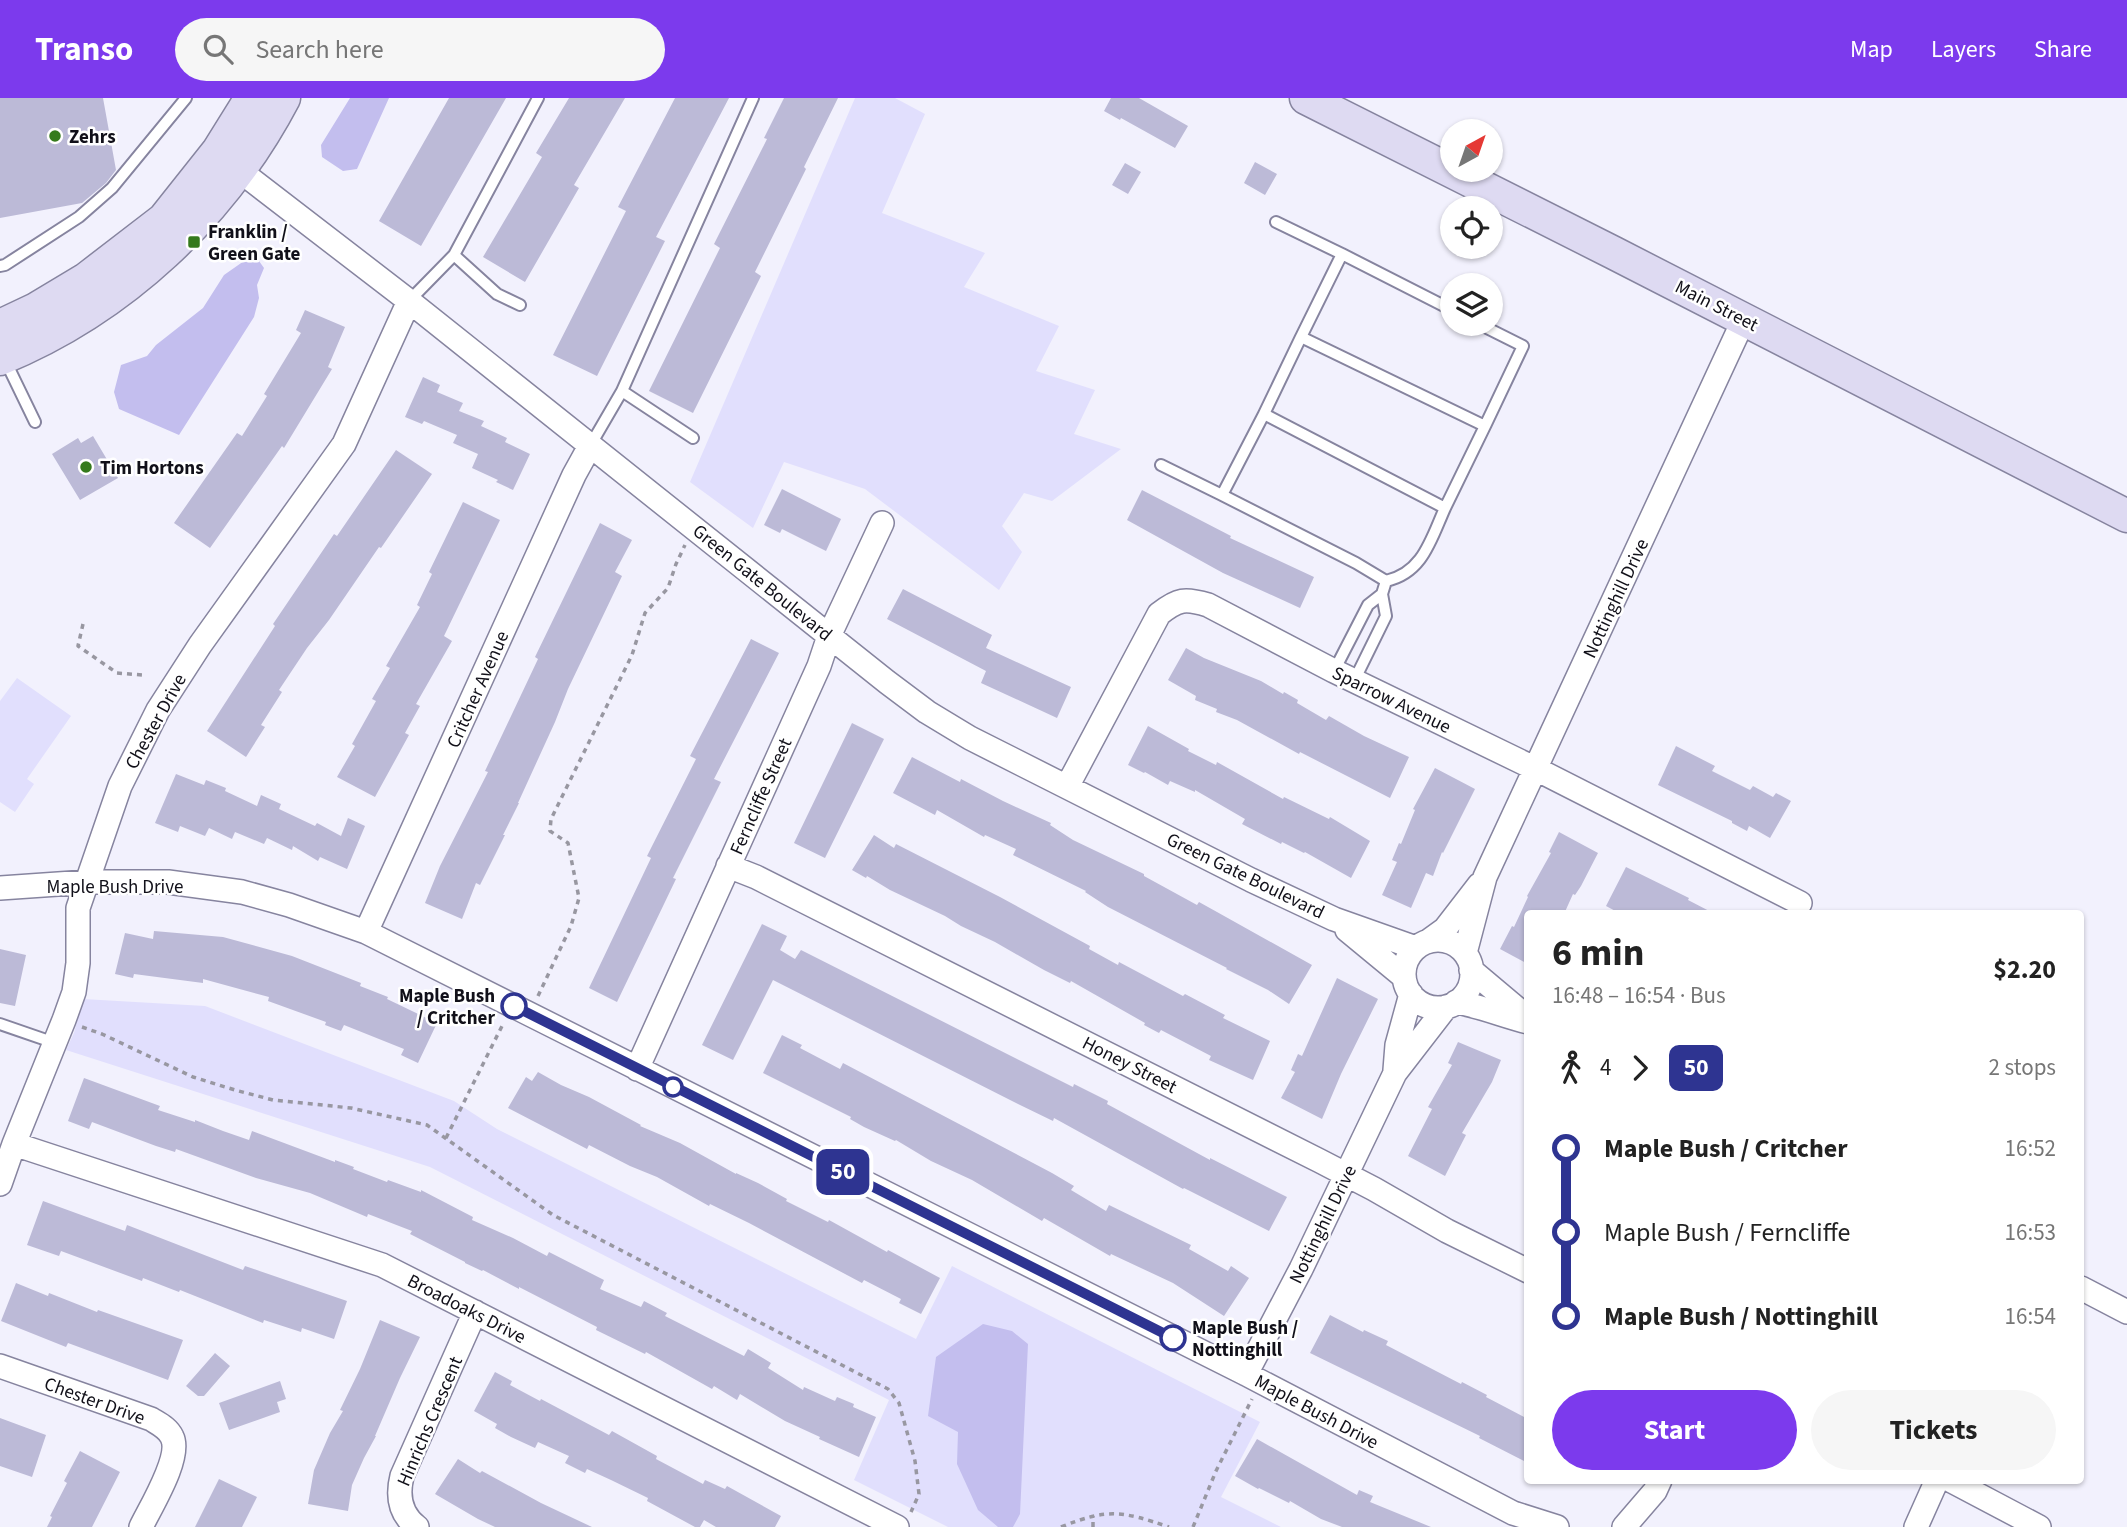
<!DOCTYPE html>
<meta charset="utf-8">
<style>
body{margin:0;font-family:"Source Sans 3",sans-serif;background:#f6f6f6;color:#222;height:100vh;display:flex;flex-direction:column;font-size:26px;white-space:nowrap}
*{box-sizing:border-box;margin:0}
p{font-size:23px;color:#767676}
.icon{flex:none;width:38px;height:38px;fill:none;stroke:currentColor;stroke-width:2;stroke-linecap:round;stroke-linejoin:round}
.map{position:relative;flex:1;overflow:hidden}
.details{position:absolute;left:1524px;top:812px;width:560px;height:574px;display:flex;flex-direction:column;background:#fff;border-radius:7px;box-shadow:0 2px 5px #0004}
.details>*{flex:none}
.badge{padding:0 14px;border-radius:10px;font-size:24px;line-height:46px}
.needle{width:46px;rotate:40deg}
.fabs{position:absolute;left:1440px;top:21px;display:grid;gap:14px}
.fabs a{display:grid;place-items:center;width:63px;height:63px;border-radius:50%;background:#fff;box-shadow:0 2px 5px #0004;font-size:35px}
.map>.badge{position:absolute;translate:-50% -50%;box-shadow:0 0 0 4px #fff}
.legs{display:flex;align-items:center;gap:10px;height:77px;padding:0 28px;font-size:23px}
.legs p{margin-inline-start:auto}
.summary{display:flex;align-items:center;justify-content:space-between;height:119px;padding:0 28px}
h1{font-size:38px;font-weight:700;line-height:52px}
.primary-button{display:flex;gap:14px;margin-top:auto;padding:14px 28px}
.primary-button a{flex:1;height:80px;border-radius:42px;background:#7c3aed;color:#fff;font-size:28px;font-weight:700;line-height:80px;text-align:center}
.primary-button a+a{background:#f6f6f6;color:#222}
ul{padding:0 28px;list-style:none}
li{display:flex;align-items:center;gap:24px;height:84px;font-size:26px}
li i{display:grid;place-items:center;width:10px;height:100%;margin:0 9px;background:currentColor}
li i::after{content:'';width:18px;height:18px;margin:-9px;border:5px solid;border-radius:50%;background:#fff}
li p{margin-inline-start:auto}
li:first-child i{background:linear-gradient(#0000 50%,currentColor 0)}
li:last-child i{background:linear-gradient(currentColor 50%,#0000 0)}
header{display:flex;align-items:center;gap:42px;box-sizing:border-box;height:98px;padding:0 35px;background:#7c3aed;color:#fff}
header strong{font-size:33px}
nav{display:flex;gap:38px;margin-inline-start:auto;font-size:24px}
.search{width:490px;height:63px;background:#f6f6f6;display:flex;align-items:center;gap:18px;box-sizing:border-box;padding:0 24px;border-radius:38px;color:#767676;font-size:26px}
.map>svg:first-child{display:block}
.green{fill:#e1dffd}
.water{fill:#c3beee}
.building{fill:#bcbad7}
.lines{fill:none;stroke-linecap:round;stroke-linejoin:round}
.lane-casing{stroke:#86849f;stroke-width:14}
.street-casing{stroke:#86849f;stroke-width:26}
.secondary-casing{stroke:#86849f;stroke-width:35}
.path{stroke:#9897a1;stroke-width:3.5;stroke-dasharray:5 5;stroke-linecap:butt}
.lane{stroke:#fff;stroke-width:10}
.street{stroke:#fff;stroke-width:23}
.secondary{stroke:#dedaf2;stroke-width:32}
.line-1-casing{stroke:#fff;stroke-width:16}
.line-1{stroke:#2e3491;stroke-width:10}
.poi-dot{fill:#357a1c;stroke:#fff;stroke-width:2.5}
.stop-1-dot{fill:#fff;stroke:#2e3491;stroke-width:3.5}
.labels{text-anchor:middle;stroke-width:5;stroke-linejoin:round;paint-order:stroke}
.poi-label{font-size:19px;font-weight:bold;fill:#111019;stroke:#fff;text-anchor:start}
.street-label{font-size:19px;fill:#111019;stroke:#fff}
.stop-label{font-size:19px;font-weight:bold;fill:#111019;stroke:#fff;text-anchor:end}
</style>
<header>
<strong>Transo</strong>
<div class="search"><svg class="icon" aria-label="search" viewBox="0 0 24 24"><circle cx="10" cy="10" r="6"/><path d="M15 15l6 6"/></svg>Search here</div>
<nav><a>Map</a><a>Layers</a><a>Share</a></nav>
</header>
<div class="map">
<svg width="2127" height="1429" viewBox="0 0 2127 1429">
<rect width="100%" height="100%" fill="#f2f1fd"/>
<path class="green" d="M855,0H895L925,16L882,115L985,155L964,189L1059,228L1036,273L1095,292L1074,336L1121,351L1052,403L1024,395L1002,428L1022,454L999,492L865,391L784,364L753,430L690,384Z
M17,580L71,618L27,681L34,686L15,714L0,704V603Z
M83,901L205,908L454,1003L497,1031L916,1241L952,1168L1260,1324L1221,1399L1281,1429H948L854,1382L889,1302L430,1069L66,952L74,935Z"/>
<path class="water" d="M350,0H389L357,71L343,73L322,59L321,47Z
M254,156L264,170L257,187L259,200L254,219L179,337L119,311L114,294L121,267L147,258L156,247L203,210L224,177Z
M983,1226L1012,1233L1028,1246L1020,1416L1013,1429H998L978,1412L957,1366L958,1334L928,1318L936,1259Z"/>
<path class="building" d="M0,0H103L116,72L106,85L82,105L0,120Z
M449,0H506L421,148L379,123Z
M569,0H625L574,87L579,90L525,184L483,159L542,59L536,55Z
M675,0H729L656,139L665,143L597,278L553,257L626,113L618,109Z
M784,0H838L804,69L806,71L755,174L761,178L693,315L649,293L720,150L714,146L767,41L764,40Z
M1111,0H1139L1188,28L1175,50L1121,20L1120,22L1104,13Z
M1255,64L1277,76L1265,97L1244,85Z
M1125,65L1141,74L1128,96L1112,87Z
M305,212L345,229L328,269L332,271L284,350L282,348L210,450L174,425L237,335L242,338L267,298L264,296L301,235L296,232Z
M423,279L440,287L437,294L463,305L459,313L484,323L481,328L507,340L505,344L530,356L513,392L496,384L498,382L472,370L478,356L453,345L457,337L424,323L422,326L405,319Z
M93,338L118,380L80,402L52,356L78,340L81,345Z
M396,352L432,376L381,450L379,449L329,522L307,550L279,592L282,594L261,627L265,629L246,659L207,633L275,528L273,526L334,436L337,438Z
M782,391L841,421L826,453L782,431L780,435L764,427Z
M1142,392L1231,438L1230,440L1314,479L1300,510L1223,475L1127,422Z
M463,404L500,422L444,538L452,543L416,606L420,608L405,635L409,637L375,699L337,679L355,648L352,646L376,603L372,601L390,570L386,568L420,509L417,507L432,476L429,474Z
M600,425L632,442L615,474L622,478L568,591L555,624L518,705H519L503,737H505L480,787L476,785L462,821L425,805L440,768L488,674L485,673L538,561L535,559Z
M903,491L992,537L986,550L1071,589L1057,620L981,585L986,573L887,521Z
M751,541L779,555L714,681L721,684L673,780L676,781L617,904L589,890L651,760L647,758L696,661L690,658Z
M1186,550L1204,560L1261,583L1283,596L1284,594L1298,602L1297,605L1326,622L1329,618L1364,638L1409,659L1390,700L1300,654L1299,656L1237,622L1216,614L1217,611L1195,602L1196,598L1168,582Z
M852,625L884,641L825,760L794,745Z
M1148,628L1189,651L1188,653L1216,667L1217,664L1283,701L1284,699L1329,721L1330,719L1370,743L1351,780L1305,754L1304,755L1282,744L1281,746L1242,726L1245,721L1195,692V694L1170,683L1168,687L1145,674L1144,675L1128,667Z
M1676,648L1715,668L1712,673L1750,692L1753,688L1773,699L1776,695L1791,703L1770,740L1749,728L1747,733L1732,725V723L1658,687Z
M912,659L960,684L961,681L1003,703L1051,725L1050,727L1073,742L1144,776V778L1197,807L1199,804L1217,814L1312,867L1289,906L1268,892L1226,871L1227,870L1108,809L1085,794L1086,793L1013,757L1016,751L985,737L984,739L937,712L935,717L893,695Z
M1435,670L1475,691L1443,755L1442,754L1433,778L1426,775L1411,810L1382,797L1397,764L1392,762L1399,745L1401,746L1415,712L1413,711Z
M176,676L204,687L206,682L226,690L225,693L257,708L261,697L281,706L279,711L315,728L317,725L341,738L348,720L365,728L347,771L320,759L318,763L293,748L292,752L267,740L264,746L235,734L232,741L209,730L205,738L180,728L178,734L155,725Z
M1559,734L1598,755L1581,788L1575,797L1573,796L1564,816H1528V866L1500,851L1512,828L1514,829L1528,799L1527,798L1551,755L1549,754Z
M874,737L894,750L896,746L1000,799L1090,848L1089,851L1118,867L1119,864L1183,898L1185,896L1225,917L1223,920L1270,943L1253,982L1209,962L1211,958L1161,932L1159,935L1144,927L1145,925L1071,883L1070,885L1044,872L995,844L961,828L945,818L890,792L867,778L866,780L852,772Z
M1626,769L1689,800L1688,802L1715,816H1621L1606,808Z
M762,826L787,838L780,852L795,861L801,852L1037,971L1073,989L1074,986L1108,1003L1107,1006L1210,1062V1060L1287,1099L1269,1133L1184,1090L1183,1091L1054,1020L1053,1023L1018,1006L773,882L733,962L702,947Z
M154,833L223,839L292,858L361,885L360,888L388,899L387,901L437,925L418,965L401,957L404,951L344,927L341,933L325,927L326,924L268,903L269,899L203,881V885L134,876L133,880L115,876L125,835L153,841Z
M0,851L26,857L15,908L0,905Z
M1337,880L1378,901L1341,976L1322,1021L1281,1000L1295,974L1291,972L1298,956L1302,958Z
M782,937L802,947L800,950L840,971L843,965L1052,1075L1074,1088L1071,1092L1106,1113L1109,1107L1191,1147L1189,1151L1228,1173L1231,1168L1249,1180L1224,1218L1173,1185L1111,1156L1110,1158L1044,1120L1042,1123L972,1082L931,1063L896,1042L895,1043L864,1029L850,1021L851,1019L763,975Z
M1458,944L1501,962L1492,984L1462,1035L1466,1037L1445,1078L1408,1058L1432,1011L1428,1009L1452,967L1448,965Z
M538,974L561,987L589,999L641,1027L640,1028L680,1045L736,1076V1075L758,1085L787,1101L786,1103L828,1124L829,1122L887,1154L888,1152L940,1180L921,1216L899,1205L901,1201L864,1182L862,1185L749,1125L710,1106L709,1108L657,1079L630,1068L589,1047L587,1051L508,1010L526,979L532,983Z
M84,980L160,1008L158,1012L195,1024V1022L223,1033L249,1042L252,1033L335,1064V1062L354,1069L353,1071L387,1084L388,1082L421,1094V1092L473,1119L472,1122L513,1140L547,1158L549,1154L604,1182L600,1191L641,1209L644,1203L667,1215L665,1218L744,1258L748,1251L771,1265L768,1270L803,1292L804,1289L835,1303L837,1299L854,1306L853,1309L876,1319L859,1359L819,1341L820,1339L785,1323L740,1296L737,1302L714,1288L712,1291L646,1254L645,1256L596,1232L597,1229L519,1189V1191L483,1172L482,1173L465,1165V1164L410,1136L412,1133L368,1116L367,1119L310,1095L256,1080L176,1051L175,1054L156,1048L92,1024L89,1031L68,1023Z
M43,1103L125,1133L127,1127L243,1172L245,1168L347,1203L334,1241L302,1230L301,1234L264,1222L263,1225L180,1192L179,1194L143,1180L142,1183L61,1153L59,1158L27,1147Z
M16,1185L48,1198L49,1195L97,1214L98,1212L183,1242L168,1282L68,1245L66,1249L1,1223Z
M1330,1217L1363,1234L1364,1232L1388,1243L1386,1247L1461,1286L1462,1284L1487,1297L1486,1299L1528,1321V1365L1479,1340L1480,1338L1310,1255Z
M380,1222L420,1239L400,1280L375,1338H376L364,1360L352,1387L348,1413L308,1406L314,1372L330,1335L343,1313L340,1312L360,1271Z
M215,1255L230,1268L204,1298H198L186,1288Z
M495,1274L512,1283L510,1287L540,1303L541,1301L609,1337L612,1333L657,1358L656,1361L703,1386L705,1382L725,1391L727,1388L781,1418L775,1429H716L704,1422L700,1429H695L647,1403L648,1400L611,1382L587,1371L585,1375L565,1365L569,1358L538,1344L535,1350L511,1339L495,1330L497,1326L474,1313Z
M280,1283L286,1301L277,1304L280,1314L229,1332L219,1305Z
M0,1320L46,1337L32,1379L0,1368Z
M1257,1341L1357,1397L1359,1392L1373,1398L1370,1404L1431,1429H1342L1321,1421L1290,1403L1289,1405L1259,1390L1258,1391L1235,1378Z
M80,1353L120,1374L92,1429H47L52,1419L50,1418L67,1385L64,1383Z
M458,1361L480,1375L482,1373L541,1405L592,1429H495L478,1421L435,1396Z
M219,1381L257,1399L242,1429H195Z"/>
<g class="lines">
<g class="lane-casing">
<path id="lane" d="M1276,124L1342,156
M454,157L497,196L520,207
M0,168L5,167L79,119L112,90L186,0
M409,203L454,157L538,0
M1479,226L1523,248L1485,328
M1301,239L1342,156L1452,212
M5,262L35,324
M622,293L693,340
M1264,316L1301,239L1485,328L1445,410
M590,348L622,293L753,0
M1161,367L1222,397
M1334,573L1368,507L1382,496
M1354,583L1386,518L1382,496L1386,483L1356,465L1222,397L1264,316L1445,410C1431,441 1423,475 1386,483
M0,926L55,945"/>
</g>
<g class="street-casing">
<path id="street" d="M240,73L409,203L887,584L927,614L970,640L1251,782L1334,821L1416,850
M1068,687L1159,516C1178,501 1185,500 1208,507L1334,573L1536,671L1800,805
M728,768L756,779L1320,1063L1374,1091L1447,1133L1528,1173
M0,790L87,784H168L242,794L289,807L366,834L1246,1276L1513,1415L1557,1429
M1347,832L1404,879
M366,834L574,377L590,348
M1404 876a34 34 0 1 1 68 0a34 34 0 1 1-68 0Z
M1427,844L1445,831L1479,787
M1465,855L1485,779L1744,221
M1471,872L1528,920
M1456,904C1480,908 1504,918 1528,924
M637,971L819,568L829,538L882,425
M1395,972L1397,947L1411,896
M14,1046L382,1167L897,1429
M0,1086L14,1046L64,922L74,894L78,865V810L120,688L158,612L200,547L344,346L409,203
M2081,1190L2127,1214
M0,1268L151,1321C159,1326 168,1330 172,1339C182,1359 150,1410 141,1429
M1246,1276L1301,1171L1395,975L1446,909
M1950,1382L2039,1429
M417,1429C400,1416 397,1398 402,1378L475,1214
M1624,1429L1655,1393L1660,1382
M1916,1429L1937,1382"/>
</g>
<g class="secondary-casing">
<path id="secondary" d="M1306,0L1614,155L2127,418
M0,228L36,211L86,181L164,121L218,53L251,0
M0,261C122,211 223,116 284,0"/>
</g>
<path class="path" d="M83,526L78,548L117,575L143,577L145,579
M538,898L571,828L579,800L568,745L550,733L551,721L632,557L645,515L668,490L676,466L685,447
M82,929L102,936L193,979L235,992L273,1002L351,1010L427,1027L553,1117L888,1291L899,1305L915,1363L919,1396L911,1414
M446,1040L503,926
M1061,1429C1108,1410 1122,1413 1169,1429
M1093,1429V1418
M1193,1429L1216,1373L1252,1301"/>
<use href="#lane" class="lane"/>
<use href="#street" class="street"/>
<use href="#secondary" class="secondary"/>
</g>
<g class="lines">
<g class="line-1-casing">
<path id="line-1" d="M514,908L1173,1240"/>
</g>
<use href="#line-1" class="line-1"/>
</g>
<g class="poi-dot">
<circle cx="55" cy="38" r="7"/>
<rect x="187" y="137" width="14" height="14" rx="3.5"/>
<circle cx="86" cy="369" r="7"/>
</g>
<g class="stop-1-dot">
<circle cx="514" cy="908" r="12"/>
<circle cx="673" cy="989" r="9"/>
<circle cx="1173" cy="1240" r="12"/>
</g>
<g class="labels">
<g class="poi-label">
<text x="69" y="45">Zehrs</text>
<text x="208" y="140">Franklin /<tspan x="208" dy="22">Green Gate</tspan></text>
<text x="100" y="376">Tim Hortons</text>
</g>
<g class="street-label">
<text transform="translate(1717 207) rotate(27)" y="7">Main Street</text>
<text transform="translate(763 484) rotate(39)" y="7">Green Gate Boulevard</text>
<text transform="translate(1615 500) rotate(-65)" y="7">Nottinghill Drive</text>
<text transform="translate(477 591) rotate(-66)" y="7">Critcher Avenue</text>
<text transform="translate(1392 601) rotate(26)" y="7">Sparrow Avenue</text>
<text transform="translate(155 623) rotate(-61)" y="7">Chester Drive</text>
<text transform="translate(760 698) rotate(-66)" y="7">Ferncliffe Street</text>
<text transform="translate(1246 777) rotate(26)" y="7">Green Gate Boulevard</text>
<text x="115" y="795">Maple Bush Drive</text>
<text transform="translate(1130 966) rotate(27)" y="7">Honey Street</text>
<text transform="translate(1322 1126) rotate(-64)" y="7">Nottinghill Drive</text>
<text transform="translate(467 1210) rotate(27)" y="7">Broadoaks Drive</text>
<text transform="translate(95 1302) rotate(20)" y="7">Chester Drive</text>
<text transform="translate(1317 1313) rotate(28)" y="7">Maple Bush Drive</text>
<text transform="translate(429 1323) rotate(-67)" y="7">Hinrichs Crescent</text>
</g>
<g class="stop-label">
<text x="495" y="904">Maple Bush<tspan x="495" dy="22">/ Critcher</tspan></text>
<text x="1192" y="1236" text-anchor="start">Maple Bush /<tspan x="1192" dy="22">Nottinghill</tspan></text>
</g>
</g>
</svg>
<div class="fabs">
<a><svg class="needle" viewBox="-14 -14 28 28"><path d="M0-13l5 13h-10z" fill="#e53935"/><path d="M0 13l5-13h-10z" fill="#767676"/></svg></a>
<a><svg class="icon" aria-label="locate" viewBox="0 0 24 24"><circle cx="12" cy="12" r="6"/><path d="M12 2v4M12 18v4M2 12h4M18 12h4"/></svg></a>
<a><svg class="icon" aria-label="layers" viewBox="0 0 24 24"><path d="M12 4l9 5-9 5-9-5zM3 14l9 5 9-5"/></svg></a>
</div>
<b class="badge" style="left:843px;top:1074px;background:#2e3491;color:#fff">50</b>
<section class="details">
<div class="summary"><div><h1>6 min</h1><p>16:48 – 16:54 · Bus</p></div><b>$2.20</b></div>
<div class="legs"><svg class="icon" aria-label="walk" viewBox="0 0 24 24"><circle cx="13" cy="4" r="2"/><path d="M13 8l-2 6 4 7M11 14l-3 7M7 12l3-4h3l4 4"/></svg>4<svg class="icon" aria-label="forward" viewBox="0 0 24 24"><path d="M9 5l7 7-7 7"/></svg><b class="badge" style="background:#2e3491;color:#fff">50</b><p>2 stops</p></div>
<ul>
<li><i style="color:#2e3491"></i><b>Maple Bush / Critcher</b><p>16:52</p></li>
<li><i style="color:#2e3491"></i><span>Maple Bush / Ferncliffe</span><p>16:53</p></li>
<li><i style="color:#2e3491"></i><b>Maple Bush / Nottinghill</b><p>16:54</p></li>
</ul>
<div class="primary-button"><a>Start</a><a>Tickets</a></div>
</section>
</div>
